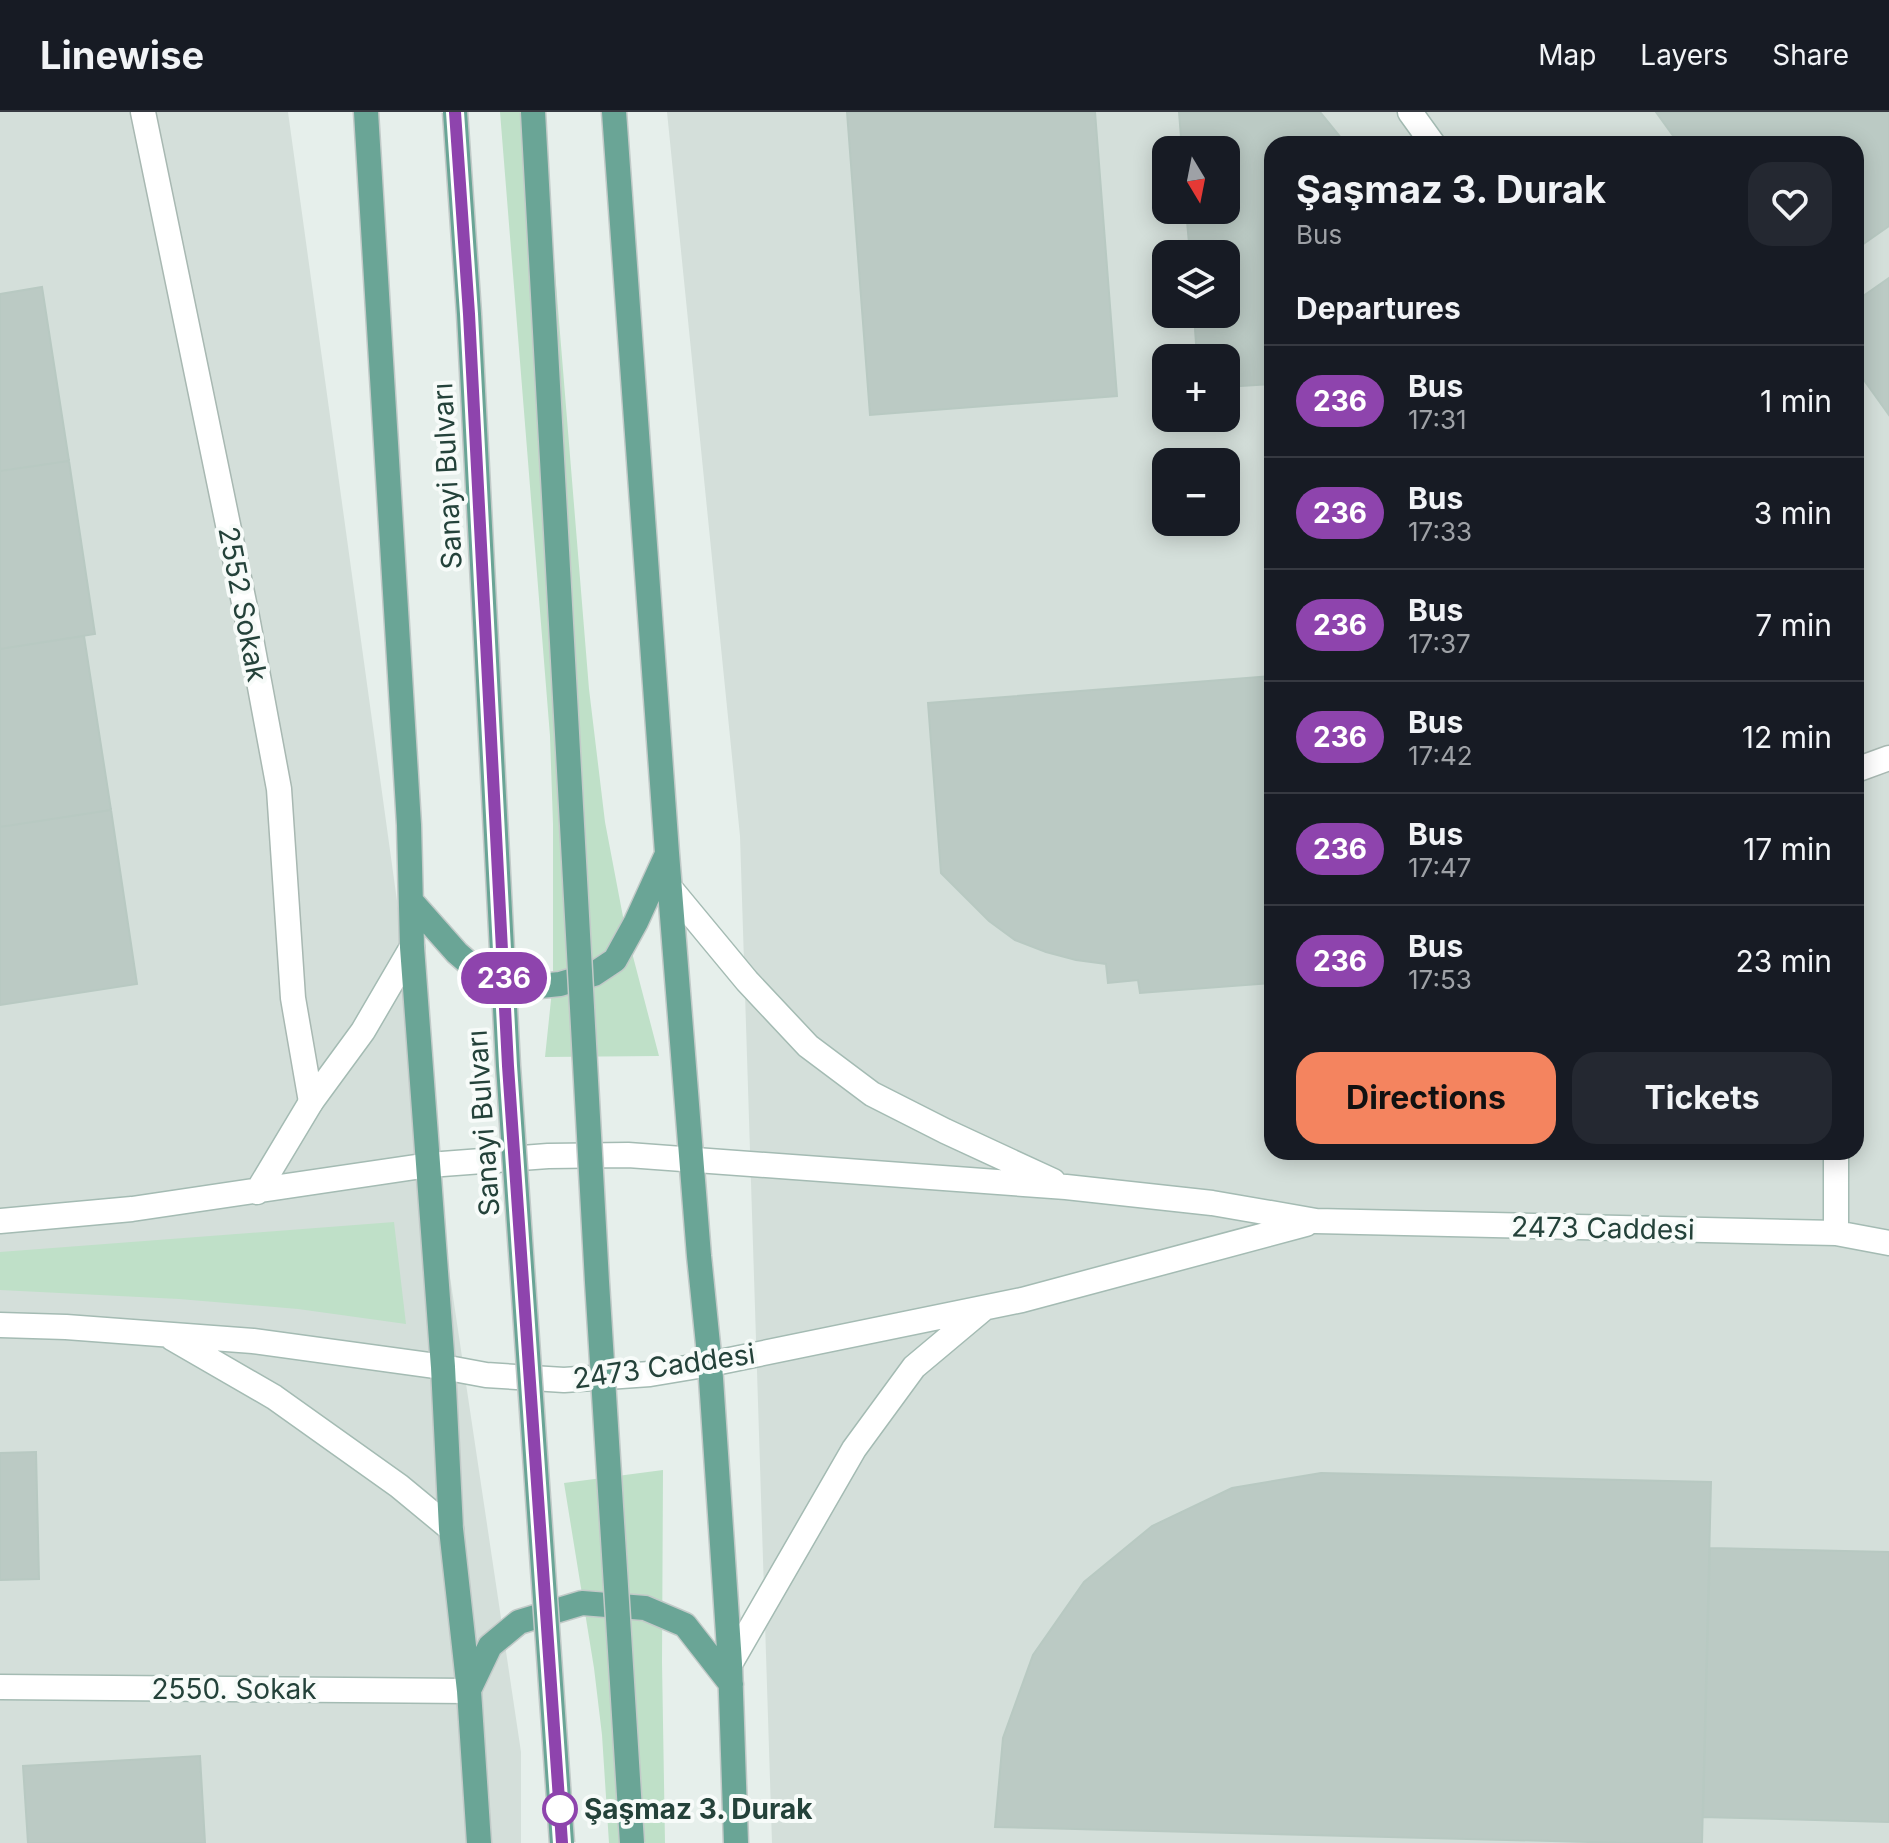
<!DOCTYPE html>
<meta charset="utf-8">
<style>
body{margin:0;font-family:Inter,sans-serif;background:#242831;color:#f1f3f6;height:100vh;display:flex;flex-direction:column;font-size:30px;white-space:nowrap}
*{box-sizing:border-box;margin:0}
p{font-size:26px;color:#9ea1a6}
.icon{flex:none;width:44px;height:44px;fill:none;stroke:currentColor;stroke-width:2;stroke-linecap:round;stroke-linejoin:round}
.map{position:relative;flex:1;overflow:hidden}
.panel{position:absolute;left:1264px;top:24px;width:600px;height:1024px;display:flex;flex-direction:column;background:#171b24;border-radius:24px;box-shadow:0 4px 20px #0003}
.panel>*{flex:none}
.badge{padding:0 16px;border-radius:26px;font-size:28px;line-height:52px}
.needle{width:52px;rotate:170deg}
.fabs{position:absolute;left:1152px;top:24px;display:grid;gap:16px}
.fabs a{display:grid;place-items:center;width:88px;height:88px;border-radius:16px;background:#171b24;box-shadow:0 4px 20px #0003;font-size:40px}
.map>.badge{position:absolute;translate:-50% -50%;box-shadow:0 0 0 4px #fff}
h2{padding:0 32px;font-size:30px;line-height:72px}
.round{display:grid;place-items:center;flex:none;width:84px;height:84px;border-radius:24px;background:#242831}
.headline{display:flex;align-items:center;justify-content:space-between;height:136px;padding:0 32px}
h1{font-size:38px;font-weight:700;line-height:60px}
.primary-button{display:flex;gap:16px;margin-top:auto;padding:16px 32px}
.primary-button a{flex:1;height:92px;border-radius:24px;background:#f4845f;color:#111;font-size:32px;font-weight:700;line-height:92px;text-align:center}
.primary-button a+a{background:#242831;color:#f1f3f6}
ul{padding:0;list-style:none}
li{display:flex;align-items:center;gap:24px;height:112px;padding:0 32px;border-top:2px solid #363941}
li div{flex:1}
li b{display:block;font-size:30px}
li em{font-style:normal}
li .badge{min-width:88px;font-weight:700;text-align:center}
header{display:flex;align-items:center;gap:48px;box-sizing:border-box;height:112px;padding:0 40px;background:#171b24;border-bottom:2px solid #363941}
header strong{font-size:38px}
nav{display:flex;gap:44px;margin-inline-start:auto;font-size:28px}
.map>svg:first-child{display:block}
.built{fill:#d4dfda;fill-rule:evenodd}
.green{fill:#bfe0c8}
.building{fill:#bbcac4;stroke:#b8c9c2;stroke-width:2}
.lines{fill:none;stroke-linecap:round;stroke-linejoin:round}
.lane-casing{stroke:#a8b8b2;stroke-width:27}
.street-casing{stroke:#a8b8b2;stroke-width:27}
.secondary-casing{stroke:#a4bbb3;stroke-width:27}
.primary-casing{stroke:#c2cac8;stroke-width:27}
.lane{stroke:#fff;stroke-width:24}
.street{stroke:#fff;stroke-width:24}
.secondary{stroke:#fff;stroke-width:24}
.primary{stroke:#6aa596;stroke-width:24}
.primary-bridge-casing{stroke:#c2cac8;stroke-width:27;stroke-linecap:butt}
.primary-bridge{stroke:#6aa596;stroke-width:24}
.line-casing{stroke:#fff;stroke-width:18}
.line{stroke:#8e44ad;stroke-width:12}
.stop-dot{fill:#fff;stroke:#8e44ad;stroke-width:4}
.labels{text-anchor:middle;stroke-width:8;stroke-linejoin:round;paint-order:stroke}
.street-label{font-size:28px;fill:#24423a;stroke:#f7fbf9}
.stop-label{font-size:28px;font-weight:bold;fill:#24423a;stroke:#f7fbf9;text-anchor:start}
</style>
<header>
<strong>Linewise</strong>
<nav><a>Map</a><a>Layers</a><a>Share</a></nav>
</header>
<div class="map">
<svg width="1889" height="1731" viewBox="0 0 1889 1731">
<rect width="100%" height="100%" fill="#e6efeb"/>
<path class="built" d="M0,0H288L435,1064L521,1640V1731H0Z
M667,0H1889V1731H772L740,724ZM1272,32H1856V1040H1272ZM1166,38H1226V98H1166ZM1166,142H1226V202H1166ZM1166,246H1226V306H1166ZM1166,350H1226V410H1166Z"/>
<path class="green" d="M500,0H542L589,577L605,710L624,810L659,944L545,945L553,869V712L550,624Z
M394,1110L406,1212L298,1197L179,1187L0,1178V1140Z
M663,1358L662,1550L665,1731H609L602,1623L594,1556L564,1371Z"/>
<path class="building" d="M847,0H1095L1117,284L870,303Z
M1179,0H1320L1346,32H1272V272L1226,275V246H1197L1194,202H1226V142H1190L1186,98H1226V38H1182Z
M1656,0H1889V114L1856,137V32H1679Z
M1889,166V303L1856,257V189Z
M42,175L69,349L0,359V182Z
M69,349L95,522L0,537V359Z
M84,524L111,698L0,715V537Z
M1272,564V871L1140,881L1138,868L1108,871L1106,852L1076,848L1046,840L1015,828L989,809L941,761L928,591Z
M111,698L137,872L0,893V715Z
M36,1340L39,1467L0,1468V1341Z
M1321,1361L1711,1370L1702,1731H1628L995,1715L1003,1626L1033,1543L1084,1470L1152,1414L1232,1376Z
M1710,1436L1889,1440V1710L1703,1705Z
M200,1644L205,1731H28L23,1654Z"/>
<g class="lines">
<g class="lane-casing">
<path id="lane" d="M1856,658L1889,646"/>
</g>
<g class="street-casing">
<path id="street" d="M143,0L247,505L279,677L293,886L311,990"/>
</g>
<g class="secondary-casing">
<path id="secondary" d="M1410,0L1433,32
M670,776L747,869L808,934L872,982L945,1019L1053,1069
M257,1080L311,990L363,919L412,835
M0,1109L132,1097L429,1053L548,1044L628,1043L1066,1075L1212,1091L1316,1109L1836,1121L1889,1131
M1836,1121V1040
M0,1213L66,1215L253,1229L443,1255L486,1263L564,1268L650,1262L710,1252L1022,1188L1306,1112
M172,1226L274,1285L399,1374L451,1417
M730,1552L854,1337L914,1255L982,1198
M0,1575L469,1579"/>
</g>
<g class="primary-casing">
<path id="primary" d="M366,0L409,713L412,835L443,1255L451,1417L469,1579L479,1731
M614,0L667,741L699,1144L710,1252L730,1552L736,1731
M411,789L457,841L487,867L530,875L560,872L594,862L615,848L636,810L667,742
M469,1578L490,1534L519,1510L582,1491L645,1496L685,1513L731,1572"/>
</g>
<use href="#lane" class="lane"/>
<use href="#street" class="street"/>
<use href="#secondary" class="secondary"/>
<use href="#primary" class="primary"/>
<g class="primary-bridge-casing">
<path id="primary-bridge" d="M455,0L469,202L508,954L562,1731
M533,0L597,1170L632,1731"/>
</g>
<use href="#primary-bridge" class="primary-bridge"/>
</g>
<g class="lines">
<g class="line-casing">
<path id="line" d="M455,0L469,202L508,954L562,1731"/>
</g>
<use href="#line" class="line"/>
</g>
<circle class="stop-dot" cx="560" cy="1697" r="16"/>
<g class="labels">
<g class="street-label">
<text transform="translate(447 364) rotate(-93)" y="10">Sanayi Bulvarı</text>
<text transform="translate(243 492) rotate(79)" y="10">2552 Sokak</text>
<text transform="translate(483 1011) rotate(-94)" y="10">Sanayi Bulvarı</text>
<text transform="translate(1603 1116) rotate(1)" y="10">2473 Caddesi</text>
<text transform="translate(664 1254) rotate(-8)" y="10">2473 Caddesi</text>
<text x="234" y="1587">2550. Sokak</text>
</g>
<g class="stop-label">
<text x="584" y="1707">Şaşmaz 3. Durak</text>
</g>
</g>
</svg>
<div class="fabs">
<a><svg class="needle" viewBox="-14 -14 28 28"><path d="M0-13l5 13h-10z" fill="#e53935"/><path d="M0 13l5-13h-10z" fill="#9ea1a6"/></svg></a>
<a><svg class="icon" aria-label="layers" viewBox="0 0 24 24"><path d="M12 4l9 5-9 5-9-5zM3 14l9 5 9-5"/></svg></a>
<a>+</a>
<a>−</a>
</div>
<b class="badge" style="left:504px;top:866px;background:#8e44ad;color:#fff">236</b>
<section class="panel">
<div class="headline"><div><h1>Şaşmaz 3. Durak</h1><p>Bus</p></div><a class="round"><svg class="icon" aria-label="heart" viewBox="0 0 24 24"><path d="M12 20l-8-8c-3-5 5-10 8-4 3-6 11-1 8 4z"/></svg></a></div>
<h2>Departures</h2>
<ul>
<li><span class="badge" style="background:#8e44ad;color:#fff">236</span><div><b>Bus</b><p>17:31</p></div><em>1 min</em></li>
<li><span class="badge" style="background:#8e44ad;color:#fff">236</span><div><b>Bus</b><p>17:33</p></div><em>3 min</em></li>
<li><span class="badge" style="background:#8e44ad;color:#fff">236</span><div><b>Bus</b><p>17:37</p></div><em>7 min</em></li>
<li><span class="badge" style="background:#8e44ad;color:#fff">236</span><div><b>Bus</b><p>17:42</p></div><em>12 min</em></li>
<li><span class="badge" style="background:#8e44ad;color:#fff">236</span><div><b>Bus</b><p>17:47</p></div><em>17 min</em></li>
<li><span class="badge" style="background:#8e44ad;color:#fff">236</span><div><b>Bus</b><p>17:53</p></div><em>23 min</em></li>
</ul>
<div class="primary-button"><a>Directions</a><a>Tickets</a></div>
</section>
</div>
